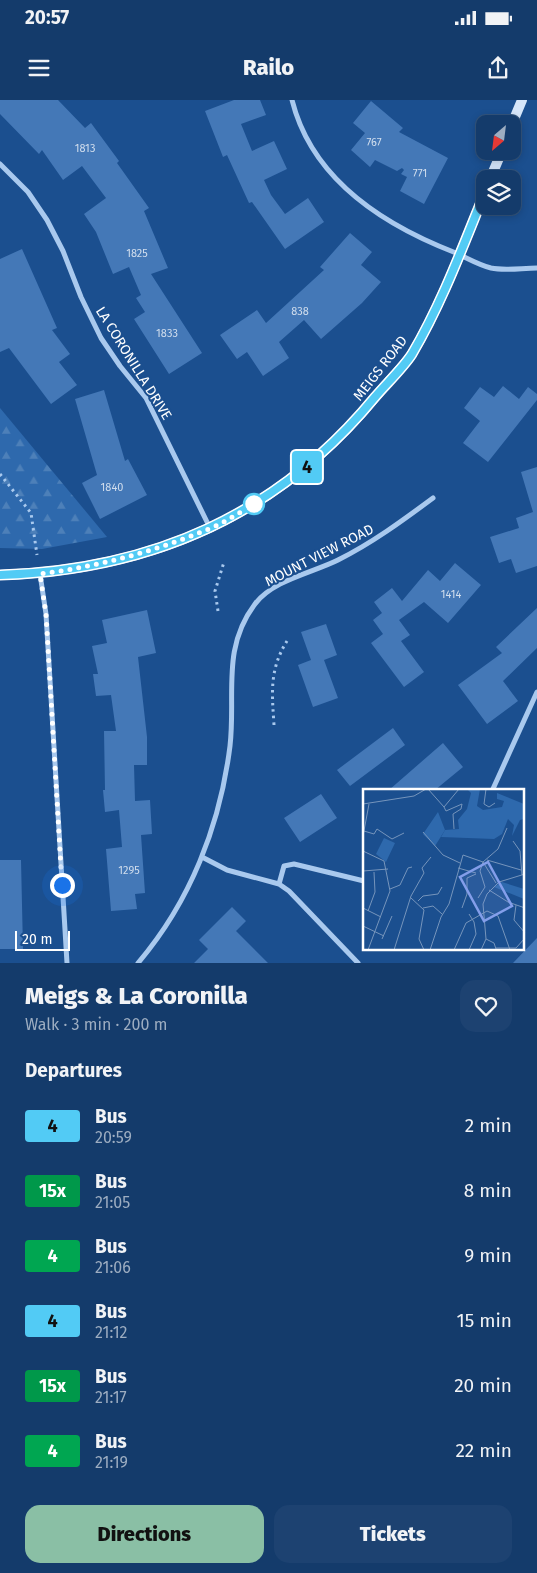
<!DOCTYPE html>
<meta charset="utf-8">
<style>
body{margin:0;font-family:"Fira Sans",sans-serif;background:#1d4271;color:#f1f3f6;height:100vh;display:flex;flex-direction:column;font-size:19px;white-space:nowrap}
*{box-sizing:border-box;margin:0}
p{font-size:16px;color:#9dadc1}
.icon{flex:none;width:28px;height:28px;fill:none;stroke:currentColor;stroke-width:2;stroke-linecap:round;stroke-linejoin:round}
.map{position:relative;height:863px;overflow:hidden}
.panel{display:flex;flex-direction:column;background:#143b6b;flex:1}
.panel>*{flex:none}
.badge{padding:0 10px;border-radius:4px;font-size:18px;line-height:32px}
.needle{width:32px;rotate:208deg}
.fabs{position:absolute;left:476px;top:15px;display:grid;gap:10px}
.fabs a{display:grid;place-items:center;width:45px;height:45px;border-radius:10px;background:#143b6b;box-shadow:0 2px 8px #0003,0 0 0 1px #33557e;font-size:25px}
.scale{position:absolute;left:15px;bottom:12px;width:55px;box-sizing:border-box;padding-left:5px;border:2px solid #fff;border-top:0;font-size:14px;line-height:18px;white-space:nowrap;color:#fff;-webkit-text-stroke:4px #1b4f8f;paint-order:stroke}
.you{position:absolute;width:25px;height:25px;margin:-12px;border:4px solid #fff;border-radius:50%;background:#1a73e8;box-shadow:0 0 0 8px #1a73e833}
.map>.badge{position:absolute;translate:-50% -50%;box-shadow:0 0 0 2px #fff}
h2{padding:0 25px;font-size:19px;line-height:45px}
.round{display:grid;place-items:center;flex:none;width:52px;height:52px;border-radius:15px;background:#1d4271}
.summary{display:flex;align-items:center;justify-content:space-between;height:85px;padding:0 25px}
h1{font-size:24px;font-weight:800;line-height:38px}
.cta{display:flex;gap:10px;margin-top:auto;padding:10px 25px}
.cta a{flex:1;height:58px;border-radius:15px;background:#8abfa5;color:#111;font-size:20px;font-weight:800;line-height:58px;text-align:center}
.cta a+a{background:#1d4271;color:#f1f3f6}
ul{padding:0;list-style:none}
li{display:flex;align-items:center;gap:15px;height:65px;padding:0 25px}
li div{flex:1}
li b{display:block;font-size:19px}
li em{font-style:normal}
li .badge{min-width:55px;font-weight:700;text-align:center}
.status{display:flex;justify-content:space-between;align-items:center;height:35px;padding:0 25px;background:#143b6b;direction:ltr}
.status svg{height:14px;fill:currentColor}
header{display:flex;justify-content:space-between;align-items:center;height:65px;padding:0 25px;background:#143b6b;font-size:22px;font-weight:800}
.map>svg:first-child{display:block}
.forest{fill:url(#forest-firs)}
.building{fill:#4478b7}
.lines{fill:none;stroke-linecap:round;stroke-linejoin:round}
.path{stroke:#a9c9ee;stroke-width:3;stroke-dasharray:2.5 4;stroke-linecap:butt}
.street{stroke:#a9c9ee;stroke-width:5}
.secondary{stroke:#d6e6fa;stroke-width:10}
.line-casing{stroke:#fff;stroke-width:11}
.line{stroke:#52cbf5;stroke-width:8}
.walk{stroke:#fff;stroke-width:5;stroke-dasharray:0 9}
.stop-dot{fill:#fff;stroke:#52cbf5;stroke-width:2.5}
.labels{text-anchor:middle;stroke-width:4;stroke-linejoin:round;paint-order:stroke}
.number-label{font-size:11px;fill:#d0dded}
.street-label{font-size:14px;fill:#fff;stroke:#1b4f8f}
.inset-road{fill:none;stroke:#7695bc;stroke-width:1}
.view{fill:#839eea;fill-opacity:0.15;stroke:#839eea;stroke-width:2.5}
.inset-edge{fill:none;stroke:#fff;stroke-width:2.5}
</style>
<div class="status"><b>20:57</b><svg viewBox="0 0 49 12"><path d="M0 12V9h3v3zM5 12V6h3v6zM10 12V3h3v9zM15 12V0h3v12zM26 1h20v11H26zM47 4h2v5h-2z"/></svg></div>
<header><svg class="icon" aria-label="menu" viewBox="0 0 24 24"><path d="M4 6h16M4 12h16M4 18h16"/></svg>Railo<svg class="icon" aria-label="share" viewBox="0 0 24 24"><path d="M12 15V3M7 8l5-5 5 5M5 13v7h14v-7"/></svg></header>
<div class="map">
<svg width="537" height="863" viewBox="0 0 537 863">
<defs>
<pattern id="forest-firs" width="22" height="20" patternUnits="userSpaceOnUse" patternTransform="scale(1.25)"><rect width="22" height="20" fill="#2e69ad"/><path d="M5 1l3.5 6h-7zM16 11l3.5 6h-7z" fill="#4d80b9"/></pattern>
</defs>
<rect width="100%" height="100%" fill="#1b4f8f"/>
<path class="forest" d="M0,308L107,437L42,449L0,448Z"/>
<path class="building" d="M0,0H58L85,28L91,23L119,61L117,63L149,108L144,111L168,168L151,174L202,253L169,274L134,219L145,212L136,198L141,195L129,167L113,174L96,132L84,114L106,98L82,66L63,80L42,50L39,54L0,14Z
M234,0H260L266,15L241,24L252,51L274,41L287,69L264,80L271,95L285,114L308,98L324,122L285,149L252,102L249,103L227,55L223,57L205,11Z
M371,1L403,28L399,32L448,58L424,104L400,91L407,77L401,74L404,70L402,68L397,71L375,60L370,67L351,50L365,33L353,23Z
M350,133L372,152L361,165L381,182L362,203L321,239L304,220L279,242L289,258L263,276L247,252L237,259L220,235L257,210L266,223L324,170L320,167Z
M22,149L57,228L52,230L70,254L59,262L77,285L51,304L9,248L0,252V159Z
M503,286L519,299L528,287L537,294V300L488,362L463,343L480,321L464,308L480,287L494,297Z
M104,290L125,361L128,359L147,395L100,419L82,383L97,375L75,299Z
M537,367V466L516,473L511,459L499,463L490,437L519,428L516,418L533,412L521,372Z
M455,463L481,485L448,523L424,502L399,520L410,535L401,541L424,572L404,587L371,543L383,534L373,520L382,513L374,502L392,488L402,501L428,470L440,481Z
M537,508V548L503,581L518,601L487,624L458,585L502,553L496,547Z
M147,510L156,553L138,557L147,637V665H134L135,701L150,700L152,734L141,735L145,793L135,794L137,809L111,811L106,749L122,747L119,710L105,712L103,690H105L104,631H116L111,595L96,596L93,574H98L92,546L107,543L102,520Z
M326,524L337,555L324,560L338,598L313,607L298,565L311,560L301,532Z
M393,628L405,645L350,686L337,670Z
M443,643L463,667L435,690H389Z
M321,694L337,718L300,742L284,718Z
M0,760H21L23,849H0Z
M232,807L246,821L236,831L268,863H194L208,849L199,840Z
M537,838V863H513Z"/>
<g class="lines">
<path class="path" d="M0,374L31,413L37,455
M218,511L215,491L224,462
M274,625C272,593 269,570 287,541"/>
<path class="street" d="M292,0C312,80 383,125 456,153C467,158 479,165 491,168C505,171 522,168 537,168
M0,64L28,92L47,120L63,151L81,197L101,238L120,266L146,298L210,428
M40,474L46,514L67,863
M492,691L537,592
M202,757L227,770L279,784L289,791L358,863
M279,784L284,766L294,764L364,781
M138,863C190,802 220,726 230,646C236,595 221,549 255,504C273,480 312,473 338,460C372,443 402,421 433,398"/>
<path class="secondary" d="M512,24L522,0
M490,79L502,51
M0,475C154,470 280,414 378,294C388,280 403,268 412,254C442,203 463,146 485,92"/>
</g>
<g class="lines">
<g class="line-casing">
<path id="line" d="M0,475C152,470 278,415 375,297C387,283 403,268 412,254C442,203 463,146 485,92"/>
</g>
<use href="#line" class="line"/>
<path class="walk" d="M62,785L46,514L40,474C100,466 153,452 209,429C227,421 243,411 259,401L254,404"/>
</g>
<circle class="stop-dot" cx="254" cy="404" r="10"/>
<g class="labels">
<g class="number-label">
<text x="374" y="46">767</text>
<text x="85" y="52">1813</text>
<text x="420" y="77">771</text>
<text x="137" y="157">1825</text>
<text x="300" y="215">838</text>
<text x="167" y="237">1833</text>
<text x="112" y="391">1840</text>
<text x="451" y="498">1414</text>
<text x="129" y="774">1295</text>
</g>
<g class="street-label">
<text transform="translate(134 263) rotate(58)" y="5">LA CORONILLA DRIVE</text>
<text transform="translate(380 268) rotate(-52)" y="5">MEIGS ROAD</text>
<text transform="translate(319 455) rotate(-27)" y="5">MOUNT VIEW ROAD</text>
</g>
</g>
<g transform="translate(363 689)">
<rect width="161" height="161" fill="#1b4f8f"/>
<path d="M104,0H117L114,17L120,21L139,18L141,12L134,10V4L161,15V30L157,31L149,47L151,36L145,30L139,45L131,50L78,48L82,41L96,40L95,31L104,20L108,4ZM139,93L161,100V110L131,98Z" fill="#2e69ad"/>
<path d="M75,23L82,41L72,57L60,45ZM21,49L32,54L23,73L13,65Z" fill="#2e69ad"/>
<path class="inset-road" d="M65,0L81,18L96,0M123,0L121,15L126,18L132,14M0,15L51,7L63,0M81,18L83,22L99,15M91,40L90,25L98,20L99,15M1,42L11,45L14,40L29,50L41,44M60,43L80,66L97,74M0,47L6,15M150,52L157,62L159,86M0,62L21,72L27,102L5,161M124,71L158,81M120,73L135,60L144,39M95,79L113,84M0,82L25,80M27,100L37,96L45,79L49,78M126,101L145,113L162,119M48,109L61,121L56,150L61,161M115,109L122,98L117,82L120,73M55,112L60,107L75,105L79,98M153,116L151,131L162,144M0,119L18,128M60,119L70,117L79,125M99,119L104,105V89L113,85M5,122L12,103L11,83M0,137L21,147M19,150L29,127M123,150L131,154L133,160M133,159H153L162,149M31,161L48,107L61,84L59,79L68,68M67,161L78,128L86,115L100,66L120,73L133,94M91,161L103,134L124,122L135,127L147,161M106,161L113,145L111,133L106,125M118,161L123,150L120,115L124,105L136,93L162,85"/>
<path class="view" d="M125,73L149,117L121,132L97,88Z"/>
<rect width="161" height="161" class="inset-edge"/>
</g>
</svg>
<div class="fabs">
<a><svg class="needle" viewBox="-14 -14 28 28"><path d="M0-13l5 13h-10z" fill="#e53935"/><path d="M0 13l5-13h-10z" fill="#9dadc1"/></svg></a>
<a><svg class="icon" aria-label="layers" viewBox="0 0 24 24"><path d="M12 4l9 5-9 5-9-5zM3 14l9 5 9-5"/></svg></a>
</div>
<div class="scale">20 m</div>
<div class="you" style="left:62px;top:785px"></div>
<b class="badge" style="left:307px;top:367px;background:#52cbf5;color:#111">4</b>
</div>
<section class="panel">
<div class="summary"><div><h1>Meigs &amp; La Coronilla</h1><p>Walk · 3 min · 200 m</p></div><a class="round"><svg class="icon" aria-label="heart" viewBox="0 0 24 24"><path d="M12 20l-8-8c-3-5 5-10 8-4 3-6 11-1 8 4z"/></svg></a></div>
<h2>Departures</h2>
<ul>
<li><span class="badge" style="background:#52cbf5;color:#111">4</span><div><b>Bus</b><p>20:59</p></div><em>2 min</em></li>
<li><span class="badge" style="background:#00984a;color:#fff">15x</span><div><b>Bus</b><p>21:05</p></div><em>8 min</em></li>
<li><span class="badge" style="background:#00a651;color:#fff">4</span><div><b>Bus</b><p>21:06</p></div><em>9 min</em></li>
<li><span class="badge" style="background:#52cbf5;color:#111">4</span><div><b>Bus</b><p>21:12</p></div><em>15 min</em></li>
<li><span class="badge" style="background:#00984a;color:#fff">15x</span><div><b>Bus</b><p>21:17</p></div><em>20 min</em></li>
<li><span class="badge" style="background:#00a651;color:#fff">4</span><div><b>Bus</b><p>21:19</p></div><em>22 min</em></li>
</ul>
<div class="cta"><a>Directions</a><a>Tickets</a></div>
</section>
